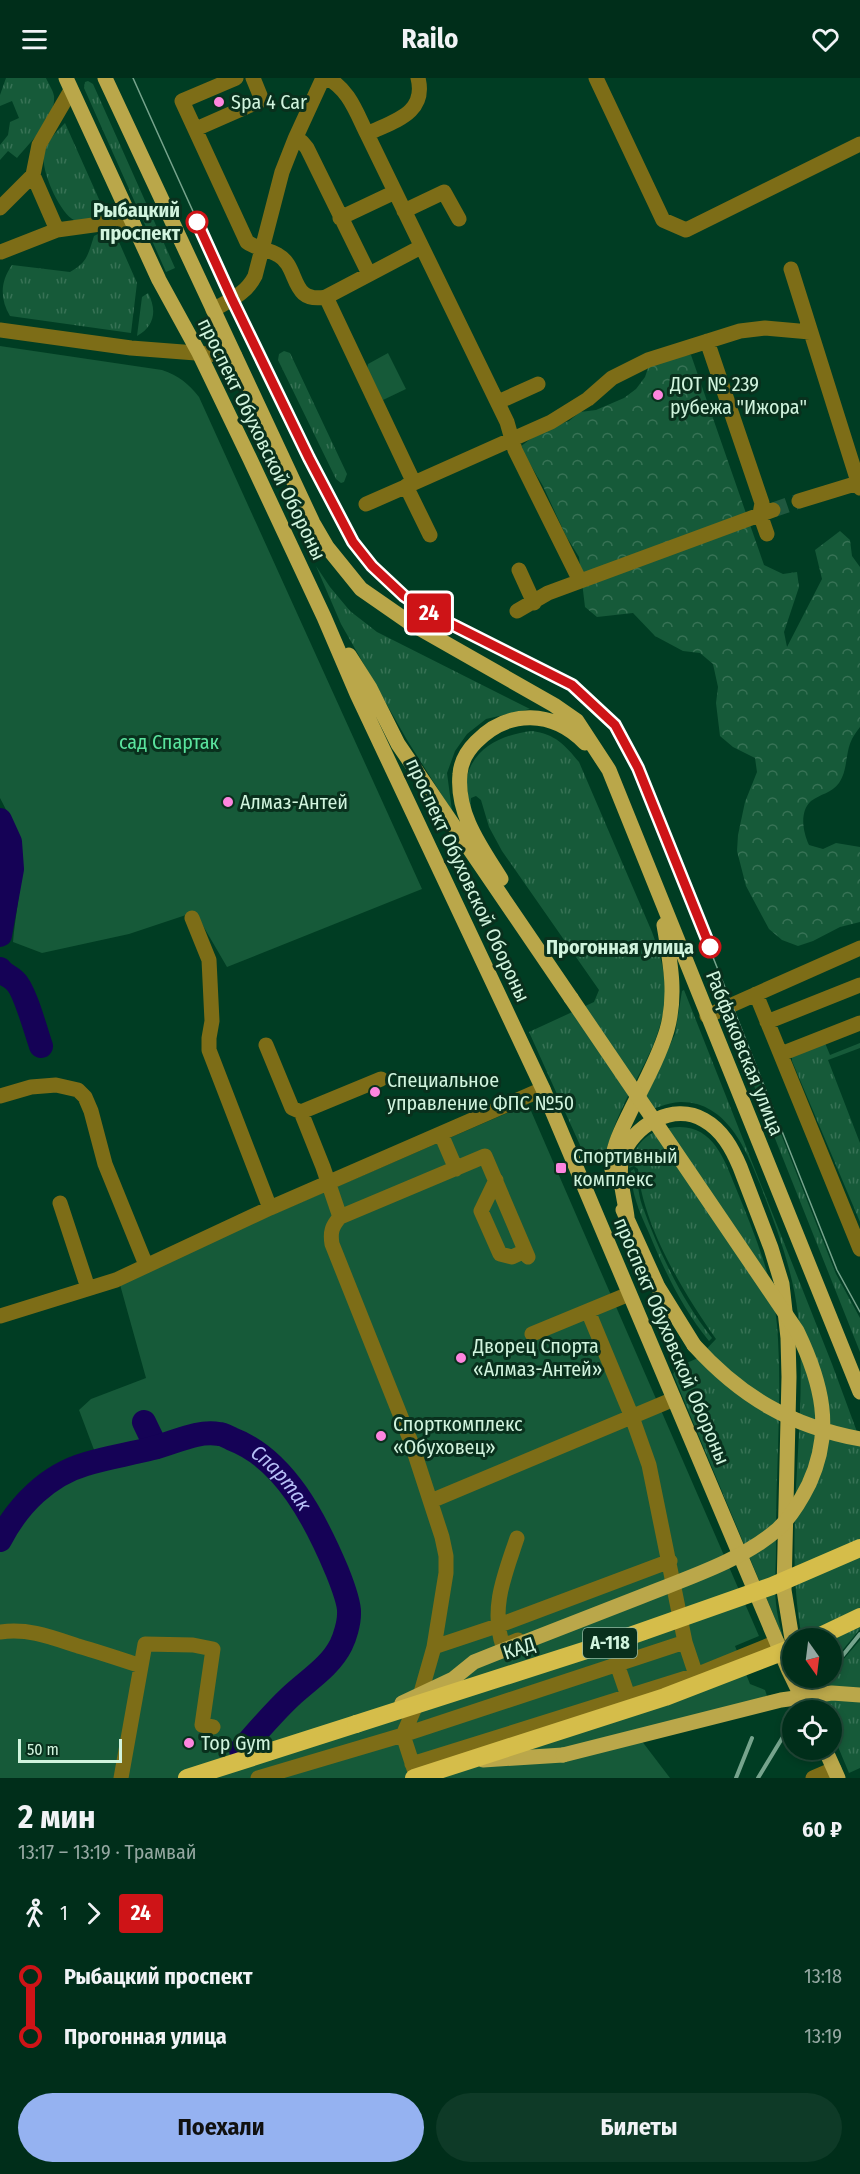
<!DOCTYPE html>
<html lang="ru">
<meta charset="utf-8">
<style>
body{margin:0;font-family:"Fira Sans Condensed",sans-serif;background:#0e3a27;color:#f1f3f6;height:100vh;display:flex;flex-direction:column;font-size:22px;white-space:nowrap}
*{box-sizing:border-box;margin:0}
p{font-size:20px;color:#95a8a2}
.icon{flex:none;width:33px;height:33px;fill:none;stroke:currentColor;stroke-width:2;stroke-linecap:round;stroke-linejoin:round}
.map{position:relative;height:1700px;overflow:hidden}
.panel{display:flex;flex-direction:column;background:#002e1a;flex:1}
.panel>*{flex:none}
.badge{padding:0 12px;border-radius:4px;font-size:21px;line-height:39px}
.needle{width:39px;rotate:166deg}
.controls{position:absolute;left:782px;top:1550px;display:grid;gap:12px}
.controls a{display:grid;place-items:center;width:60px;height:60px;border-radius:50%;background:#002e1a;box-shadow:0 3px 9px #0003,0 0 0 2px #224a39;font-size:30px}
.scale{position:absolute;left:18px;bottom:15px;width:104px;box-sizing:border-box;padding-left:6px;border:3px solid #d1f4de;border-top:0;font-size:16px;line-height:21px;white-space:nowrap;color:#d1f4de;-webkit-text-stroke:4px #09301d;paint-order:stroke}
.map>.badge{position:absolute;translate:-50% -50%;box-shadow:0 0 0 3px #fff}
.legs{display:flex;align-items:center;gap:9px;height:66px;padding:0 18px;font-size:20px}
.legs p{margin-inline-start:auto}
.headline{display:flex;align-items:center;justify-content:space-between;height:102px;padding:0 18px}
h1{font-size:33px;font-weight:700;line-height:45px}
.action{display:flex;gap:12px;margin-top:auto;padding:12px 18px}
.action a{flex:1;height:69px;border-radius:36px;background:#95b2f1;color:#111;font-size:24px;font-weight:700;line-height:69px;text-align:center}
.action a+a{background:#0e3a27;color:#f1f3f6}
ul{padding:0 18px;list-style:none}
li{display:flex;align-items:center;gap:21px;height:60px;font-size:22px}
li i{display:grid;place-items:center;width:9px;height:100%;margin:0 8px;background:currentColor}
li i::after{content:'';width:15px;height:15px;margin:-8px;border:4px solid;border-radius:50%;background:#002e1a}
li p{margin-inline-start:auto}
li:first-child i{background:linear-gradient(#0000 50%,currentColor 0)}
li:last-child i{background:linear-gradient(currentColor 50%,#0000 0)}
header{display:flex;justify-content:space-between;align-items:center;height:78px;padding:0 18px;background:#002e1a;font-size:27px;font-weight:700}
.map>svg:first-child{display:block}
.grass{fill:url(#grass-tufts)}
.forest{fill:url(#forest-crowns)}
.park{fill:#165a39}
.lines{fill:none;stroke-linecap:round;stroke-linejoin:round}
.river{stroke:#150256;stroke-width:24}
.minor-tunnel{stroke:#1f583f;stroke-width:15;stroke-dasharray:15 8;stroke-linecap:butt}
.minor{stroke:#7d6d17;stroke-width:15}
.major{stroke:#baa74a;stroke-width:15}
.highway{stroke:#d5bd4a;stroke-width:18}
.tram{stroke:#76a48d;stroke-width:1.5}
.rail{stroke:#76a48d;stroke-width:4}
.major-bridge{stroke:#baa74a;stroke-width:15}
.highway-bridge{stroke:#d5bd4a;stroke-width:18}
.line-1-casing{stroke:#fff;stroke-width:14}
.line-1{stroke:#ce1417;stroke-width:9}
.poi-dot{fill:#fe85df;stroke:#09301d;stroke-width:2}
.stop-1-dot{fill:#fff;stroke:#ce1417;stroke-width:3}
.labels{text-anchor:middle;stroke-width:6;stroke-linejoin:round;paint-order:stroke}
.shield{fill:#09301d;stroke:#95b9a4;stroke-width:1.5}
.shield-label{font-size:18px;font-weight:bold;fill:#d1f4de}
.poi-label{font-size:20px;fill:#d1f4de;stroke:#09301d;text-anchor:start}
.stop-label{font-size:20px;font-weight:bold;fill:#d1f4de;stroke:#09301d;text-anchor:end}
.street-label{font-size:20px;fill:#d1f4de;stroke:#09301d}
.park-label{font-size:20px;fill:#5ae49e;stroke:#09301d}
.water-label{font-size:21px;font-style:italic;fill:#b6bff6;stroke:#09301d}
</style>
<header><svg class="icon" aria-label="menu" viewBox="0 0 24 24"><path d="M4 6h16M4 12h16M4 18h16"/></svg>Railo<svg class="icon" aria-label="heart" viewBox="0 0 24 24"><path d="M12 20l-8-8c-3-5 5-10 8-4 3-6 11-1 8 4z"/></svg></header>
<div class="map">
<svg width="860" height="1700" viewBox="0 0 860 1700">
<defs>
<pattern id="grass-tufts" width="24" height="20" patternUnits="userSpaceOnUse" patternTransform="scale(1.5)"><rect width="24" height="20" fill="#165a39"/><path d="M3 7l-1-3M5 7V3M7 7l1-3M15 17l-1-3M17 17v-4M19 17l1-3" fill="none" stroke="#377255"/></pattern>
<pattern id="forest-crowns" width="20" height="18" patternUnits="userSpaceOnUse" patternTransform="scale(1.5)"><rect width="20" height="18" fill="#165a39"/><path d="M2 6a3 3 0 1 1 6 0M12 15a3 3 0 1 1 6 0" fill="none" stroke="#377255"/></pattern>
</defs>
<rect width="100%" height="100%" fill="#003d23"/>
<path class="grass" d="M6,0H46C48,5 53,12 54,18C56,41 30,64 17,80L8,73L0,82V67L8,57L10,44L19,40L12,23L0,28V17Z
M88,3L93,6L175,190L166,194L84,10L85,4Z
M65,45L106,137C98,141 83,146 74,142C60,136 40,91 44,76C47,63 56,54 65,45Z
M98,156L119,164L137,205L131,255L10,238C0,221 0,204 12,187L70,194C88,184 88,176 94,158Z
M148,215C157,232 155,248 137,258L142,219Z
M284,273L290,275L347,396L344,404L341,405L336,401L278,282L279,276Z
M316,488L330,509L350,533L377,554L530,631L486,641L467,656L455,673L447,695L452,733L407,662L341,546Z
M532,653C555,656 565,667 579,684L652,854C659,873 665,892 665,912C666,953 642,989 625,1024C616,1043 609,1061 604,1081L584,1076L529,954L594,924L599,912L502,773L489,749L481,722L476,718L471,720L470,733C469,721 465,706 468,695C477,667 506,656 532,653Z
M684,912L832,1286L860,1362V1551L831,1586V1560H802C782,1453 809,1345 798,1237C793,1192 776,1149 760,1106C746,1071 726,1023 680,1024C667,1025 653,1031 641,1035L639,1034L675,956L682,913Z
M733,934L836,1196L860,1240V1274L731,950L729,941Z
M825,965L830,977L860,965V970L828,982L860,1065V1144L792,983V978Z
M680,1049C713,1049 725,1082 735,1108C753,1152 773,1199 777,1247C783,1322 775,1397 776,1471C776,1490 774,1508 776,1526C777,1537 780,1547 782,1557L673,1296L674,1295L673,1291L698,1280L716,1261C684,1216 642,1146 638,1091L634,1088L629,1090C636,1062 650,1050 680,1049Z
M634,1091C638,1101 638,1116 642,1127C659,1174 681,1221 712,1260L709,1263C682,1230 665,1194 649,1155C640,1135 631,1115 631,1093Z
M860,1562V1690L849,1695L831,1652V1632H823L818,1619L828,1600L831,1599V1596Z"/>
<path class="forest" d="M691,277L764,487L783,496L797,494L799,509L784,554L787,569L822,501L815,472L840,453L850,462L852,478L860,489V649C857,653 854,657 852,661C845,675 848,692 839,705C832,715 820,716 811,723C799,734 803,754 809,767L823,771L836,765L860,769V844L840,849L813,863L798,868L782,862L769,851L746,808L737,773L738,757L745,724L757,694L755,680L733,669L720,658L716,625L718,609L713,586L700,575L683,573L655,558L633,535L597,539L585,529L579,479L566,458L543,408L520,369L529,362L554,348L569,343L580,334L596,332L624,320L636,311L645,299L649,287L672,278Z"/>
<path class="park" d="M0,268L162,292C179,298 188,305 199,319L422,811L227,889L195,834L129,856L42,875L13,864C15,839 22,806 21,783C21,761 10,739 0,720Z
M388,275L406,311L383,322L367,291L368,286Z
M528,1026L759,1558L735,1568L750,1606L765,1612L767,1618L638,1658L670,1700H0V1451L42,1410L56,1400L99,1385L79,1332L91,1321L146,1300L119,1203Z"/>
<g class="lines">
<g class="river">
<path d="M0,742L10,764L12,791L0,857"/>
<path d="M0,891C4,897 10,898 15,903C25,912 36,954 41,968"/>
<path d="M144,1344L156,1369"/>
<path id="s1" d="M0,1462C18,1427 48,1397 86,1386C108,1379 131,1376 153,1370C174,1365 197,1352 219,1356C223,1356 228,1359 232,1361C285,1381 316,1443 337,1493C341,1503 350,1525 349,1536C349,1545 345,1559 341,1567C330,1589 308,1602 290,1619C273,1635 257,1654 241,1672"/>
</g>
<path class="minor-tunnel" d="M773,432L799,423"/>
<path class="minor" d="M236,0L182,23L247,164C257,171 268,171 278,177C300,189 289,226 326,219L421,169
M326,0C348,9 357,36 367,56L507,344L515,372L580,503
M596,0L663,142L686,152L860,66
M196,51L262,22L253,0
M367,56C393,43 427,36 418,0
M295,61L302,64L307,70L369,196
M33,97L57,152
M0,130L33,97L39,67L71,12
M404,133L444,114L459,141
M340,140L395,114
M1,174L57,152L115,144L133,145
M791,191L860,410
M326,219L414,405L551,344L588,321L612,300L648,282L740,253L765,250L810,254
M213,232C230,222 246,216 255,198L282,94L295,61L323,0
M0,252L131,270L235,278
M707,263L762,425L760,436L767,456
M498,324L538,306
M406,408L430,457
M799,423L858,405
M366,426L414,405
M519,492L534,525
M517,533L548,515L773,432
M192,840L209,882L212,943L209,960V972L270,1130
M756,916L860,1171
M707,938L860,870
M767,944L860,907
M266,967L292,1030L301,1034L323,1089L340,1139
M781,976L860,945
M0,1018L31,1009L56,1007L78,1012L85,1019L91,1033L105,1086L146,1187
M301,1034L381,1001
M441,1056L456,1091
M496,1102L481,1133L500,1176L512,1179L525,1173
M60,1125L88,1210
M588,1233L632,1339L649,1387L685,1564
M0,1238L116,1202L270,1130L543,1011
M532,1256L629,1216
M431,1423L674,1321
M517,1460C505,1496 490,1530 503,1568L518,1562
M0,1554C29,1550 51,1559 78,1568C99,1574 120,1581 141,1588
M434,1569L497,1548L670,1483
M617,1586L628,1618
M696,1597L777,1564
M412,1686L696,1597L685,1564L403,1657L420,1618L434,1569L446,1495V1478L442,1459L411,1364L332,1166C330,1154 332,1148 340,1139L485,1078L528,1179
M121,1700L145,1566L193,1567L213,1571L202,1647L213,1649
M258,1700L403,1657L415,1694
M813,1700L834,1691"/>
<path class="major" d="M66,0L159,202L199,275L250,381L324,539L357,616L543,1011L789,1593L808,1632
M105,0L313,445L327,469L361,511L410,545L554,627L577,643L609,692L860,1314
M349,577L370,610L398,666L571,920
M501,801C481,769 456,736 460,696C461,683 467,673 476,664C508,631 553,632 585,665
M612,1092C611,1070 622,1051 631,1032C644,1006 659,979 667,952C677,916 670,883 664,847
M623,1132L658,1209L694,1267
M627,1139C625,1121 617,1097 622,1079C632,1048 673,1024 704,1042C722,1052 732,1070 740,1089L771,1170L782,1206L788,1260L789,1299L784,1512L792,1561
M825,1671L838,1700
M483,1682L563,1677"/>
<path class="highway" d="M816,1560L860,1539
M187,1700L356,1646"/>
<path class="tram" d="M133,0C183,112 233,224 287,335C312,387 334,445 372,489C437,564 551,570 614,646C624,659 631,675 638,690L837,1192L860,1234"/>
<path class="rail" d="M831,1592L860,1556
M800,1632L825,1599
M736,1700L752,1660
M758,1700L792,1644"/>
<path class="major-bridge" d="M694,1267C741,1319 791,1348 860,1361
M402,1625L453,1601L474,1584C529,1562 584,1541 640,1519C684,1501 742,1483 778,1451C792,1438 801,1422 809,1406C834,1352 822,1305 797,1253L571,920
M563,1677L781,1622L832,1615L860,1617"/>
<path class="highway-bridge" d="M356,1646L627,1559L772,1508L860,1470
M414,1700L665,1619L792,1570"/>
</g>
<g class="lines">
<g class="line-1-casing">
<path id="line-1" d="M197,144L232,221L309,380L353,464L372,488L404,518L431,536L572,607L615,647L638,690L710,869"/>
</g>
<use href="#line-1" class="line-1"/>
</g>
<g class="poi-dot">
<circle cx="219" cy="24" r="6"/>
<circle cx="658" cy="317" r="6"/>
<circle cx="228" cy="724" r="6"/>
<circle cx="375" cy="1014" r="6"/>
<rect x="555" y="1084" width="12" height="12" rx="3"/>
<circle cx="461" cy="1280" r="6"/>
<circle cx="381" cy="1358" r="6"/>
<circle cx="189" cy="1665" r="6"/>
</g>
<g class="stop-1-dot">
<circle cx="197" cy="144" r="10"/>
<circle cx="710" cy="869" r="10"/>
</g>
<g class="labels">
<rect class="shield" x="583" y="1550" width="54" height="30" rx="4.5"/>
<g class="shield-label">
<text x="610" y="1571">А-118</text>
</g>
<g class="poi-label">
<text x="231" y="31">Spa 4 Car</text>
<text x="670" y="313">ДОТ № 239<tspan x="670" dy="23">рубежа "Ижора"</tspan></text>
<text x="240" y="731">Алмаз-Антей</text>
<text x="387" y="1009">Специальное<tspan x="387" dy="23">управление ФПС №50</tspan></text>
<text x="573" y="1085">Спортивный<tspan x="573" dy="23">комплекс</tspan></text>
<text x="473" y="1275">Дворец Спорта<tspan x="473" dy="23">«Алмаз-Антей»</tspan></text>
<text x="393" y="1353">Спорткомплекс<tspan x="393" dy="23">«Обуховец»</tspan></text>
<text x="201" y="1672">Top Gym</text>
</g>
<g class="stop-label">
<text x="180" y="139">Рыбацкий<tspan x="180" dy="23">проспект</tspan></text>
<text x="694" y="876">Прогонная улица</text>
</g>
<g class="street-label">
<text transform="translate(262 361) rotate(64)" y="7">проспект Обуховской Обороны</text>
<text transform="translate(468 802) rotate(65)" y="7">проспект Обуховской Обороны</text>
<text transform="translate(745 975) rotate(68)" y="7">Рабфаковская улица</text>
<text transform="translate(672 1263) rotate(67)" y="7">проспект Обуховской Обороны</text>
<text transform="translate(519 1570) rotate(-18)" y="7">КАД</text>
</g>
<g class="park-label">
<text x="169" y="671">сад Спартак</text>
</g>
<g class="water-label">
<text dy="7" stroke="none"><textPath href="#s1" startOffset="333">Спартак</textPath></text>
</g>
</g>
</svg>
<div class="controls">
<a><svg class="needle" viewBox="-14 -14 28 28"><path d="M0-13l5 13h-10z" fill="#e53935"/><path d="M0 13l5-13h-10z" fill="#95a8a2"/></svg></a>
<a><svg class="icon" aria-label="locate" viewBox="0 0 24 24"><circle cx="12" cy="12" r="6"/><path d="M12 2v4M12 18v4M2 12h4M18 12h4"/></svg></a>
</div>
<div class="scale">50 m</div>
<b class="badge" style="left:429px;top:535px;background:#ce1417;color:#fff">24</b>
</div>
<section class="panel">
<div class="headline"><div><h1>2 мин</h1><p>13:17 – 13:19 · Трамвай</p></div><b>60 ₽</b></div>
<div class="legs"><svg class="icon" aria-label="walk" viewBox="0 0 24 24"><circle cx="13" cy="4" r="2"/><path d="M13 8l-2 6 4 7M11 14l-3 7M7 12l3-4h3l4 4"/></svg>1<svg class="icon" aria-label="forward" viewBox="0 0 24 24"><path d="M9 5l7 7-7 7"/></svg><b class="badge" style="background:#ce1417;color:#fff">24</b></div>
<ul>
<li><i style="color:#ce1417"></i><b>Рыбацкий проспект</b><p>13:18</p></li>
<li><i style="color:#ce1417"></i><b>Прогонная улица</b><p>13:19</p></li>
</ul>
<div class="action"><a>Поехали</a><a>Билеты</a></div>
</section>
